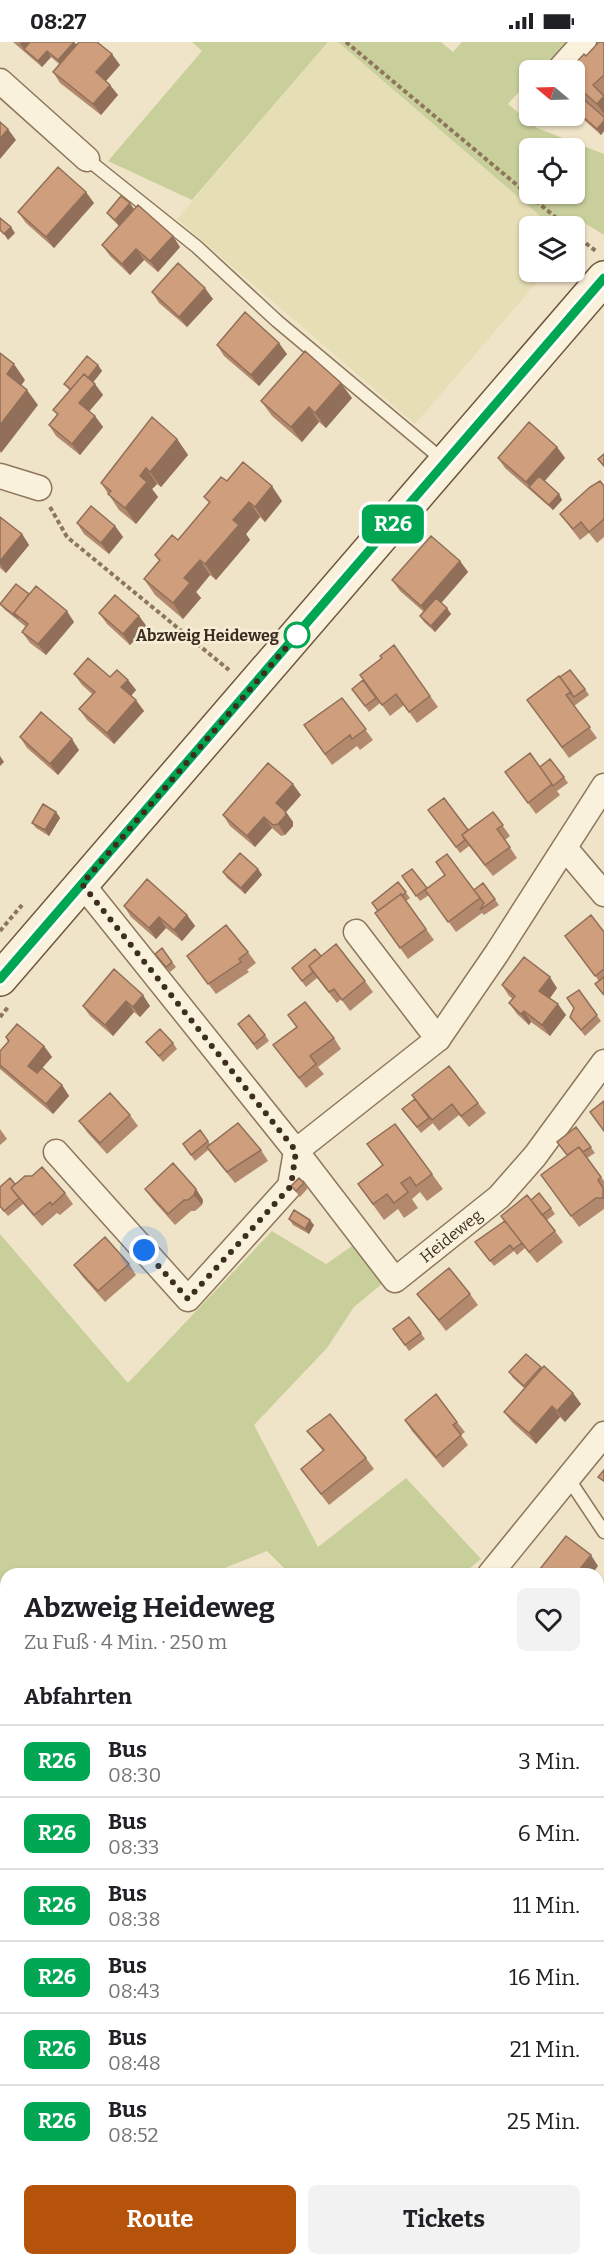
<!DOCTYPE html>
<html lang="de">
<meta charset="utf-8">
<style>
body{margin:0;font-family:Bitter,serif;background:#f2f2f2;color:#202124;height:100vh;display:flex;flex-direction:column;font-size:22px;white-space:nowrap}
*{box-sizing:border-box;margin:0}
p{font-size:20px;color:#757577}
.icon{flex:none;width:33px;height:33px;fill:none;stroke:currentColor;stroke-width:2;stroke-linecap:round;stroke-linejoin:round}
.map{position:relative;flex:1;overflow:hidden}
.drawer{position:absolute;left:0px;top:1526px;width:604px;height:698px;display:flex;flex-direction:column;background:#fff;border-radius:18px 18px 0 0;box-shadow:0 2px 4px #0004}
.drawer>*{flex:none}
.badge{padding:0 12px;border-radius:9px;font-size:21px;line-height:39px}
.needle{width:39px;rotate:289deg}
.tools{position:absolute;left:519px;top:18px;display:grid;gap:12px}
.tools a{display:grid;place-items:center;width:66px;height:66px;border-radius:9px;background:#fff;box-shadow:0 2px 4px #0004;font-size:30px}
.you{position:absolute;width:30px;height:30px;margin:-15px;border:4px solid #fff;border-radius:50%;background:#1a73e8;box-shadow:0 0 0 9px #1a73e833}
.map>.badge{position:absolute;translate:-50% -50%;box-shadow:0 0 0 3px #fff}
h2{padding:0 24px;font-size:22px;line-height:54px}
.round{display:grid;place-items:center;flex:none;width:63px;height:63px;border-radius:9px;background:#f2f2f2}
.summary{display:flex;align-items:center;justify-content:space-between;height:102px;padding:0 24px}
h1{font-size:28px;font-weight:700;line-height:45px}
.button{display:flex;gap:12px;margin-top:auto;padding:12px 24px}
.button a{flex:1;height:69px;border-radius:9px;background:#b45309;color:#fff;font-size:24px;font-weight:700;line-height:69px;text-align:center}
.button a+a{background:#f2f2f2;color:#202124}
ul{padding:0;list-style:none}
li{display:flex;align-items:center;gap:18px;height:72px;padding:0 24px;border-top:2px solid #e0e0e0}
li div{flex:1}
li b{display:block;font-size:22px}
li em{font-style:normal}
li .badge{min-width:66px;font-weight:700;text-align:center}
.status{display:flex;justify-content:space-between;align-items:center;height:42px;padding:0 30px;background:#fff;direction:ltr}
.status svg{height:16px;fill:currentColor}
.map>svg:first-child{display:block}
.farmland{fill:#e6deb5}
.green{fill:#c9cf9b;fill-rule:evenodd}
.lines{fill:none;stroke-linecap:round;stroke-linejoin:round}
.lane-casing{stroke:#8d765c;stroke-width:15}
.street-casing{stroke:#8d765c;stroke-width:27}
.secondary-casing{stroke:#6f573f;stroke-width:36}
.path{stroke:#8d765c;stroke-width:4;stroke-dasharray:4.5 3;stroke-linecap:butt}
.lane{stroke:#faf1dc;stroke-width:12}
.street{stroke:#faf1dc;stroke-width:24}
.secondary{stroke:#faf1dc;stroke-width:33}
.rail{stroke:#3d2e20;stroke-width:4.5;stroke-dasharray:10 10;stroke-linecap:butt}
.wall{fill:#b2896c}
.shaded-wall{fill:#916f58}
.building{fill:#cf9f7d;stroke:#916f58;stroke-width:1.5}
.line-casing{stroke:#fff;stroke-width:14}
.line{stroke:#00a651;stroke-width:9}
.walk{stroke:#3d2e20;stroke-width:6;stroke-dasharray:0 10.8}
.stop-dot{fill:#fff;stroke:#00a651;stroke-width:3}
.labels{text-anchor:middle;stroke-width:5;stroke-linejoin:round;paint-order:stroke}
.stop-label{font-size:16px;font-weight:bold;fill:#3d2e20;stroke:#f7eed8;text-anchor:end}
.street-label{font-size:16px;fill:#3d2e20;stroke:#f7eed8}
</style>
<div class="status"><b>08:27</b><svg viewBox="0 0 49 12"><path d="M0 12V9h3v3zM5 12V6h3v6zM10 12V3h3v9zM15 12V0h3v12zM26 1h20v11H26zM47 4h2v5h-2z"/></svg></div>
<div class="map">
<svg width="604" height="2222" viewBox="0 0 604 2222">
<rect width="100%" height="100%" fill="#f0e4c8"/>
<path class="farmland" d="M328,0H338L552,184H530V230H546L415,382L177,177Z"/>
<path class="green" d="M192,0H328L192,158L108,119L202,9Z
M338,0H441L453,10L462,0H568L540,28H530L529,39L508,62L537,86L604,112V193L573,174L566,184H552ZM530,106H574V152H530Z
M272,1189L326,1222L352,1204L383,1241L354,1265L327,1306L254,1383L318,1505L406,1436L481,1517L464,1531L290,1532L267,1509L212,1531L6,1532V1597L0,1600V1192L128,1341Z
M0,1648L6,1657V1767L0,1769Z
M604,1934V2064L599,2065L598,1942Z
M6,1951V2140L0,2128V1952Z
M84,2217H279L273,2222H93Z"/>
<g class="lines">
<g class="lane-casing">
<path id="lane" d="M87,117L197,205L277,279L444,419
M568,1436L604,1490
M293,2222L298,2217"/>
</g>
<g class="street-casing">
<g id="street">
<path d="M559,28L584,0"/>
<path d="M0,39L87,117"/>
<path d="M0,434L39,446"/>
<path d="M565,806L604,852"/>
<path id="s1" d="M82,842L296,1109L395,1238L499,1155L535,1114L604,1020"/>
<path d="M356,890L438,997"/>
<path d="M56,1110L188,1257L290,1144L296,1109L438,997L497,911L604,744"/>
<path d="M490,1532L604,1392"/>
</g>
</g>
<g class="secondary-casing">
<path id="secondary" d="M0,937L604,236
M0,1939L6,1937
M598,2085L604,2084"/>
</g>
<path class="path" d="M346,0L566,184
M574,192L597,210
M50,465L67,495L229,628
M0,889L22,863
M0,975L8,965
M598,1856L604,1849
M457,2222L458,2217"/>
<use href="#lane" class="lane"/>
<use href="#street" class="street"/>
<use href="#secondary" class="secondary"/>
<path class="rail" d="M598,1920L604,1913
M373,2222L377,2217"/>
</g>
<path class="wall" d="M13,0H75L76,3L120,23L106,39L118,53L101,73L60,41L53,30L59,22L51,15L42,25Z
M604,0V89L601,93L574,69V62L581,55L574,46V28L586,14Z
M94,161L54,206L26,181L18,170Z
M134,167L119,184L111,176L107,171Z
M102,203L180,205L158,230L144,218L130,233L110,214Z
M152,250L213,257L187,285L159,261Z
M217,303L287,312L259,344L224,314Z
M98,323L102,329L93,340L103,353L89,369L95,374L103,385L80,413L56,394L49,383L57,373L53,368L70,349L64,342Z
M352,356L326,386L319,380L302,400L272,374L261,359Z
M177,397L188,413L161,445L157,442L152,447L158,455L136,482L119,468L101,441Z
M557,405L565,416L544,439L559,452L562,458L553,468L505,426L498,416Z
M227,439L282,459L265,480L260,475L246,492L250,498L216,538L210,533L196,550L201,556L183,577L155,553L144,537L159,519L155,513L178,498L209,461L204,455Z
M604,444V495L597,501L589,491L580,498L560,472Z
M0,475L22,492L29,503L6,531L0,526Z
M77,481L115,484L123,495L109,512L84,492Z
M460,519L468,530L441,561L451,572L435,590L424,580L420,574L424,570L400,549L392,538Z
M29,552L74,580L46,613L30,601L22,590L26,585L4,567L0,562Z
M99,571L139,574L147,585L130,603L107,582Z
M394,603L438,665L417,681L404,663L390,674L379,659L380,661L369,670L352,647L363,638Z
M74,632L128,638L136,648L131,654L144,669L114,702L87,678L79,667L92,652L82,643Z
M585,647L589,653L574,664L597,696L569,716L527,658Z
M342,656L373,698L360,708L357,704L332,723L304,683Z
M20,695L79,708L58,733L27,706Z
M505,730L564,735L568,741L557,749L560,753L536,772Z
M301,753L286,770L293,780V784L285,793L281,794L272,786L255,805L230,784L223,773Z
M428,768L468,788L493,770L510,794L505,798L517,816L493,834L469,804L460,811Z
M56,770L60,776L49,794L36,786L32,781Z
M258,827L262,833L245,852L227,836L223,830Z
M402,834L427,846L480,856L483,841L499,863L484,873L482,871L456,890L429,853L420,859Z
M398,840L410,856L406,859L434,898L408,917L375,871L378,869Z
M124,864L187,873L195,884L182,899L166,886L156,897L131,875Z
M604,890V954L595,942L599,939L565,894Z
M248,910L256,921L247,928L249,930L216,952L187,914Z
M321,914L365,939L373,950L350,969L341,957L337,961L317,936L306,945L292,926Z
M159,917L172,920L176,925L170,930Z
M114,927L150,964L140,975L134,970L113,994L90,974L83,964Z
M502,943L557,946L550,956L566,973L550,994L531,980L529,983L517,972L509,961L513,957L509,954Z
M579,948L601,979L585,994L570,975L574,966Z
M288,973L334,996L341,1007L318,1025L324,1032L306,1046L273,1003L297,985Z
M238,982L265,993L269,999L257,1008Z
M6,995L44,1004L52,1015L42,1026L62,1043L69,1054L53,1072L0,1027V1009L8,1000Z
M146,1000L173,1001L177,1007L163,1020Z
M415,1057L478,1061L486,1071L469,1085L459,1073L439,1089L431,1079L433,1081L421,1091L406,1072Z
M130,1073L138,1084L107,1112L87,1090L79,1079Z
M576,1085L595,1111L587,1116L604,1139V1167L579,1185L541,1133L567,1113Z
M0,1087L7,1097L0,1103Z
M200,1088L210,1102L261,1108L268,1119L235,1141L208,1108L195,1119L183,1102Z
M367,1102L432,1132L443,1147L427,1159L420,1150L412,1157L418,1166L404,1176L398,1167L384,1178L358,1142L382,1123Z
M304,1141L308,1146L300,1155L291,1144Z
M15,1142L65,1151L73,1162L60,1173L57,1171L42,1184L23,1162L8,1174L0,1165V1145Z
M145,1147H196L203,1158L202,1163L195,1169H191L175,1183L153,1158Z
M531,1158L551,1166L555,1172L547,1178L563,1200L537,1221L525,1206L517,1213L514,1209L494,1224L475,1200L505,1179Z
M289,1177L314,1183L309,1192L293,1183Z
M129,1222L136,1233L105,1260L82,1234L74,1223Z
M417,1252H470L478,1263L446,1289Z
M409,1275L425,1297L409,1309L393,1287Z
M542,1326L573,1351L581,1362L565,1380L560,1375L536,1402L512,1380L504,1370L524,1346L513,1336L509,1330Z
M405,1378L457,1380L465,1390L461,1393L468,1403L443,1426L412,1389Z
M307,1389L366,1416L374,1427L329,1463L301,1427L323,1409Z
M6,1776V1828L0,1831V1778Z
M6,1873V1904L0,1906V1874Z
M530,2217H542L544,2222H533Z"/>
<path class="shaded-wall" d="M21,0H38L24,7L28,12L20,2Z
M74,0L78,5L61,24L58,18Z
M47,9L51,15L42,25L38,19Z
M112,12L120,23L104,41L96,30Z
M110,43L118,53L101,73L93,62Z
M604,54V72L597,62Z
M604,79V89L601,93L597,87Z
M8,87L16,98L0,117V97Z
M86,150L94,161L54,206L46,195Z
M130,161L134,167L119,184L115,178Z
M11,185L15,191L8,198L4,192Z
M173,194L180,205L158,230L150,219Z
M136,207L144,218L130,233L122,222Z
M205,246L213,257L187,285L179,275Z
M279,301L287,312L259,344L251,333Z
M14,322L25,338L18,348L7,332Z
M98,323L102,329L80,357L76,351Z
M341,341L352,356L326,386L315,371Z
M95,342L103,353L87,372L79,361Z
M27,348L38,363L1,411L0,409V383Z
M309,365L319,380L302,400L291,385Z
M95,374L103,385L80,413L72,402Z
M177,397L188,413L161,445L150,430Z
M557,405L565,416L535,450L530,445L526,440Z
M146,426L157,442L152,447L158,455L136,482L125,466L140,434Z
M272,444L282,459L265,480L255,465Z
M559,452L562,458L553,468L549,463Z
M249,460L260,475L246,492L250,498L216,538L205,522L233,478Z
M115,484L123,495L109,512L101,501Z
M22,492L29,503L6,531L0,522V519Z
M200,518L210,533L196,550L201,556L183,577L173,561L184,536Z
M460,519L468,530L429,575L421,564Z
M447,566L451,572L435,590L431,584Z
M67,569L74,580L46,613L38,602Z
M139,574L147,585L130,603L123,592Z
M128,638L136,648L129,656L121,645Z
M136,658L144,669L114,702L107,691Z
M72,697L79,708L58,733L50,722Z
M0,714L4,720L0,724Z
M293,742L301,753L286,770L293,780V784L285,793L278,782L276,761Z
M56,770L60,776L49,794L45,788Z
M264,775L272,786L255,805L247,794Z
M258,827L262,833L245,852L241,846Z
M187,873L195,884L182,899L174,888Z
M159,875L166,886L156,897L149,886Z
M550,935L557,946L547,960L539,949Z
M143,953L150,964L140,975L133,965Z
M126,959L134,970L113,994L105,983Z
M558,962L566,973L550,994L542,983Z
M524,969L531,980L529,983L521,972Z
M44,1004L52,1015L35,1034L28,1024Z
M62,1043L69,1054L53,1072L46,1062Z
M196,1147L203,1158L202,1163L194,1153Z
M310,1178L314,1183L309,1192L305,1187Z
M573,1351L581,1362L565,1380L557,1369Z
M552,1364L560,1375L536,1402L529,1391Z
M591,1513L598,1524L592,1532H576Z"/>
<path class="building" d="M30,0H74L58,18L47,9L38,19L24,7Z
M79,0H97L112,12L96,30L110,43L93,62L53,30Z
M599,0H604V33L593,43L604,54L597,62L574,42V28H569L584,12L586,14Z
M581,55L604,75V79L597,87L574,67V62Z
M0,80L8,87L0,97Z
M58,125L86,150L46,195L18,170Z
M121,154L130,161L115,178L107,171Z
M138,163L173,194L150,219L136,207L122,222L102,203Z
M0,176L11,185L4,192L0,188Z
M178,221L205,246L179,275L152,250Z
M245,270L279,301L251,333L217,303Z
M305,309L341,341L315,371L309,365L291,385L261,359Z
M0,311L14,322L7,332L27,348L0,383Z
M87,314L98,323L88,336L84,332L71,347L64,342Z
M84,332L95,342L79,361L95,374L72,402L49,383L58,372L53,368Z
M152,375L177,397L150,430L146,426L140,434L147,440L125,466L108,452L111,449L101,441Z
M529,380L557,405L526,440L498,416Z
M604,412V424L598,417Z
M243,420L272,444L255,465L249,460L233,478L239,483L205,522L200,518L184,536L190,541L173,561L144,537L160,518L155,513L172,493L178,498L210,460L204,455L221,435L227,439Z
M539,434L559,452L549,463L529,445Z
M600,439L604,444V477L589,490L581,480L573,487L560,472L590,445Z
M91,464L115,484L101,501L77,481Z
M0,475L22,492L0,519Z
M431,494L460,519L421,564L392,538Z
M16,542L29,552L14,571L18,576L0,562Z
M36,544L67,569L38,602L22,590L28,582L14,571Z
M115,553L139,574L123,592L99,571Z
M436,556L447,566L431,584L420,574Z
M394,603L430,654L409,670L396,652L382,663L360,633L382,616L380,614Z
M88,616L110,635L117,628L128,638L121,645L136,658L107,691L79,667L95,650L74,632Z
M570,628L585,647L574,655L560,635Z
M559,634L571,650L566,653L590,685L562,705L527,658Z
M363,638L376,656L365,664L352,647Z
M342,656L366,687L352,697L350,693L325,712L304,683Z
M41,670L72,697L50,722L20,695Z
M530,711L552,742L528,761L505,730Z
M550,717L564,735L553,744L540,725Z
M268,721L293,742L276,761L285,769L286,773L278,782L273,783L264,775L247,794L223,773Z
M444,756L468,788L462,793L465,798L456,805L428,768Z
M43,762L56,770L45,788L32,781Z
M493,770L503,783L497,787L510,805L485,823L462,793Z
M240,811L258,827L241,846L223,830Z
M447,812L480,856L448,880L425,848L445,833L436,820Z
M412,827L427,846L416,854L402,834Z
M147,837L187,873L174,888L159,875L149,886L124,864Z
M398,840L406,850L402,854L401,852L378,869L372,861Z
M483,841L495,857L480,868L484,861L474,848Z
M401,852L426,887L400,906L375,871Z
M591,873L604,890V927L595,934L565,894Z
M226,883L248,910L239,917L241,920L208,942L187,914Z
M336,902L365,939L342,958L334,947L329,950L309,924Z
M162,906L172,920L166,925L155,912Z
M315,907L321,914L309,924L313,930L302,939L292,926Z
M524,915L550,935L539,949L558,962L542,983L524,969L521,972L509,961L515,954L502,943Z
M114,927L143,953L133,965L126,959L105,983L83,964Z
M604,935V951L603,952L595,942Z
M579,948L597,973L581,988L570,975L574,966L567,956Z
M305,960L334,996L310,1014L316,1022L299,1036L273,1003L297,985L288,973Z
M249,973L265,993L254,1002L238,982Z
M17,982L44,1004L28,1024L37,1031L42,1026L62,1043L46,1062L0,1023V1009L9,999L6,995Z
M160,987L173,1001L159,1014L146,1000Z
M449,1024L478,1061L461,1074L452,1062L432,1078L412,1053Z
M110,1051L130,1073L100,1101L79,1079Z
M415,1057L429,1076L417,1085L402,1067Z
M604,1059V1089L590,1070Z
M238,1081L261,1108L227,1130L207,1105Z
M395,1082L432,1132L416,1144L410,1135L401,1141L408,1150L394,1161L387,1152L373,1162L358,1142L383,1123L367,1102Z
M576,1085L591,1105L583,1110L579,1105L567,1113L557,1100Z
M200,1088L208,1099L191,1113L183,1102Z
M579,1105L601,1135L598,1138L603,1146V1156H596L571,1174L541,1133Z
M173,1121L196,1147L194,1153L188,1158H184L168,1172L145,1147Z
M42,1125L65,1151L52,1163L50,1160L34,1173L11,1146L25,1134H32Z
M10,1136L15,1142L11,1146L19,1156L4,1169L0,1164V1145Z
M299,1136L304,1141L296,1149L291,1144Z
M539,1151L551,1166L542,1173L531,1158Z
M527,1153L555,1189L529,1210L501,1174Z
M294,1168L310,1178L305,1187L289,1177Z
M505,1179L522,1201L513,1207L510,1203L490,1219L475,1200Z
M105,1195L129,1222L98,1249L74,1223Z
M449,1226L470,1252L439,1278L417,1252Z
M409,1275L421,1291L405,1303L393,1287Z
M526,1312L541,1325L524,1344L509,1330Z
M544,1324L573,1351L557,1369L552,1364L529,1391L504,1370Z
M436,1352L457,1380L453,1383L461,1393L436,1415L405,1378Z
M330,1372L366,1416L321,1452L301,1427L324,1408L307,1389Z
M604,1428V1439L598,1435Z
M566,1494L591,1513L576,1532H536Z
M6,1776V1814L0,1817V1778Z
M6,1873V1897L0,1899V1874Z
M530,2217H538L532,2220Z"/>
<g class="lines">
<g class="line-casing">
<path id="line" d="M0,937L604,236"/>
</g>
<use href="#line" class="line"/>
<path class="walk" d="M144,1208L188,1257L291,1144L296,1109L82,842L297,593"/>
</g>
<circle class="stop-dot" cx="297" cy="593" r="12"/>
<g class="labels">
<g class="stop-label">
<text x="279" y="599">Abzweig Heideweg</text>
</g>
<g class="street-label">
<text dy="6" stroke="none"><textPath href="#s1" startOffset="576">Heideweg</textPath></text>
</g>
</g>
</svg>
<div class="tools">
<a><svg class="needle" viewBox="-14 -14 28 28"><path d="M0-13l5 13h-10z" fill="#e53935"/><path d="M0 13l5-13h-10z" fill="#757577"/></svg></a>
<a><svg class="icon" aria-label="locate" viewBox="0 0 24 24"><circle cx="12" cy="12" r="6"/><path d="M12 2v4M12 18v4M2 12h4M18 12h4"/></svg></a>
<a><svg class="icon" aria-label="layers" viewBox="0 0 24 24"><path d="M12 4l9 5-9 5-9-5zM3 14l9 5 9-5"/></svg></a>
</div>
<div class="you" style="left:144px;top:1208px"></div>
<b class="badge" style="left:393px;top:482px;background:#00a651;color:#fff">R26</b>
<section class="drawer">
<div class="summary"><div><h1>Abzweig Heideweg</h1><p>Zu Fuß · 4 Min. · 250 m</p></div><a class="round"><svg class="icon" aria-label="heart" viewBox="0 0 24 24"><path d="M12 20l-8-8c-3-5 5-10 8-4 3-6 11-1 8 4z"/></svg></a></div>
<h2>Abfahrten</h2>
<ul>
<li><span class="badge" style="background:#00a651;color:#fff">R26</span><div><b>Bus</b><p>08:30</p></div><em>3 Min.</em></li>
<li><span class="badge" style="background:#00a651;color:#fff">R26</span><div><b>Bus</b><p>08:33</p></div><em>6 Min.</em></li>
<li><span class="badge" style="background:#00a651;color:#fff">R26</span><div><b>Bus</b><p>08:38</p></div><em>11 Min.</em></li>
<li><span class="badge" style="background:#00a651;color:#fff">R26</span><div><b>Bus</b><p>08:43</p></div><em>16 Min.</em></li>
<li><span class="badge" style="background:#00a651;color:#fff">R26</span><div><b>Bus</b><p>08:48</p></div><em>21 Min.</em></li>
<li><span class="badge" style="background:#00a651;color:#fff">R26</span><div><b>Bus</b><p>08:52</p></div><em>25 Min.</em></li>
</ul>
<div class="button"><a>Route</a><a>Tickets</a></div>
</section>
</div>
